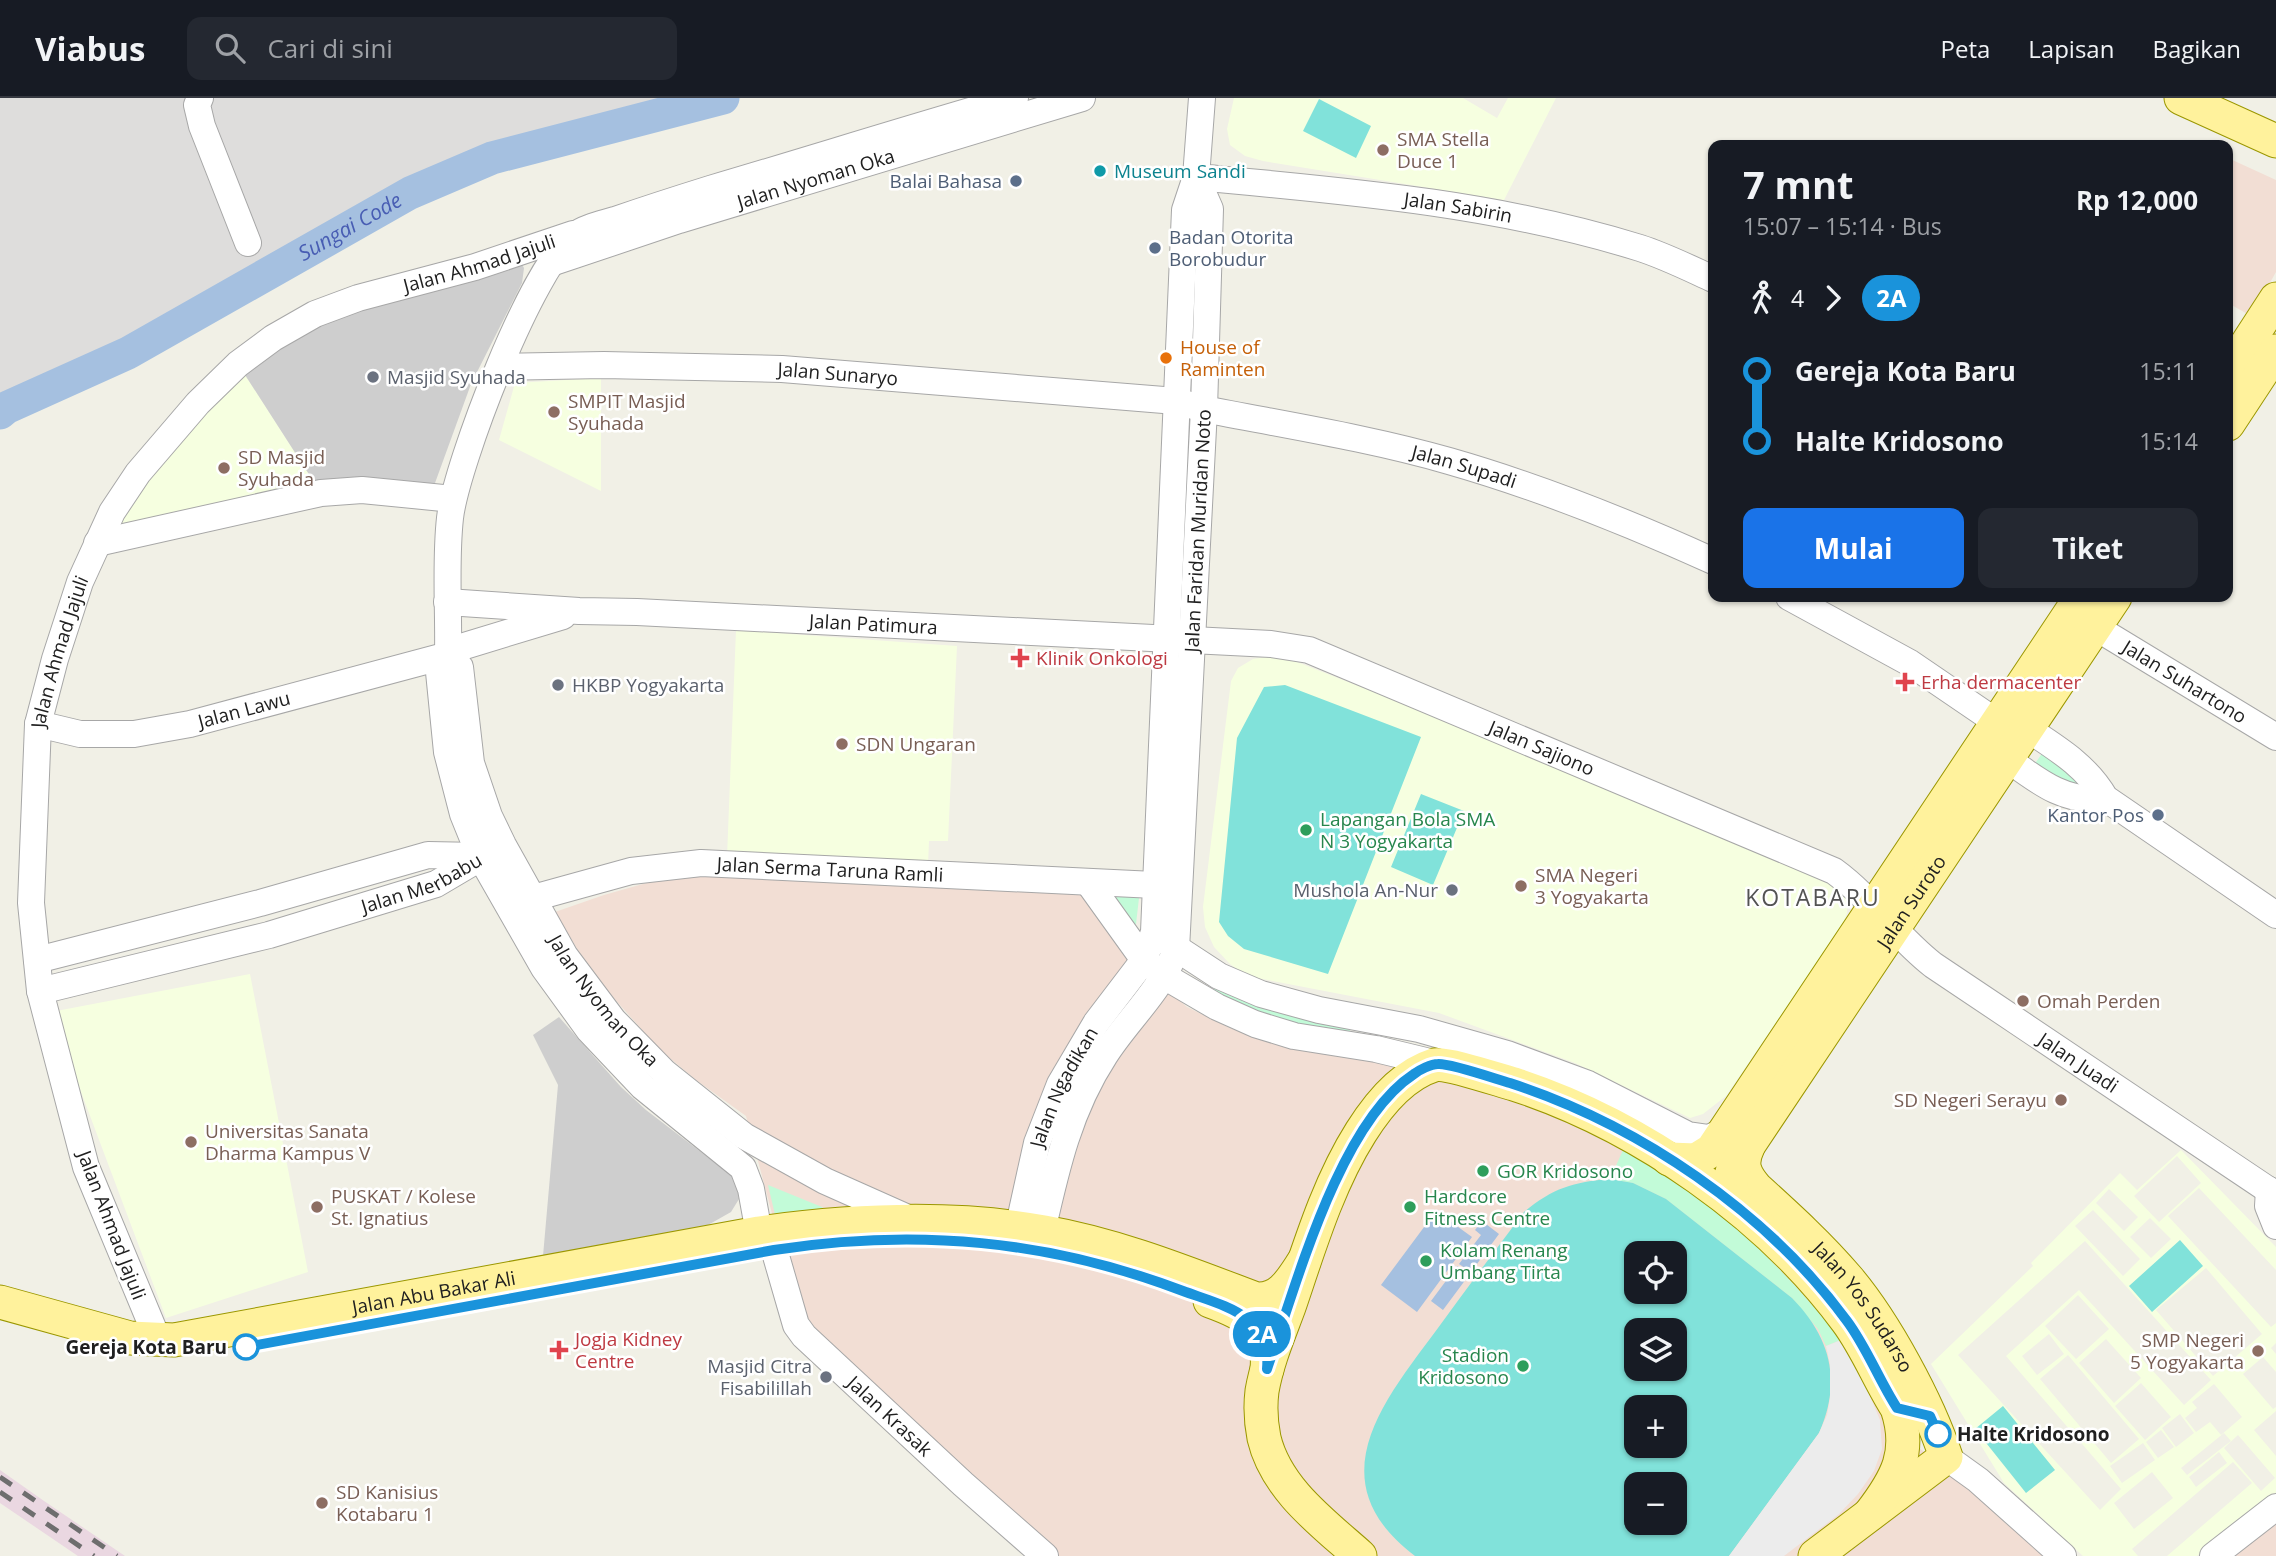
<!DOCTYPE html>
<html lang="id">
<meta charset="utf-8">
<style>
body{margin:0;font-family:"Open Sans",sans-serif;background:#242831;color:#f1f3f6;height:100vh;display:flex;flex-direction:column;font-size:26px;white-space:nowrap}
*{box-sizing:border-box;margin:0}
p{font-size:23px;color:#9ea1a6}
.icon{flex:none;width:38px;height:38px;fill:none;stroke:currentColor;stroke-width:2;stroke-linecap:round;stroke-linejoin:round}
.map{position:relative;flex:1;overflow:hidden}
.sheet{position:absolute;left:1708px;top:42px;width:525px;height:462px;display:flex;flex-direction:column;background:#171b24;border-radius:14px;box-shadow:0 2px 5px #0004}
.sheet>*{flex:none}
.badge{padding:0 14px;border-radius:23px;font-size:24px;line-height:46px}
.fabs{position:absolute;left:1624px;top:1143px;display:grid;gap:14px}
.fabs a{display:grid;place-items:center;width:63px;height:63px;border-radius:14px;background:#171b24;box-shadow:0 2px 5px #0004;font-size:35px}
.map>.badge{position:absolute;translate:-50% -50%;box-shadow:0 0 0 4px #fff}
.legs{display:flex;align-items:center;gap:10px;height:77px;padding:0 35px;font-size:23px}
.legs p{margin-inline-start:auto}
.headline{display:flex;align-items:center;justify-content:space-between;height:119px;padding:0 35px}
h1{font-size:38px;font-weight:700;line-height:52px}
.cta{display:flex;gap:14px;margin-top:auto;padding:14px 35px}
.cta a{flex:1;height:80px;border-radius:14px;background:#1a73e8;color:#fff;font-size:28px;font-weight:700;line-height:80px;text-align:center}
.cta a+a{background:#242831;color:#f1f3f6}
ul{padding:0 35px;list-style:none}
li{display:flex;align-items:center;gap:24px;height:70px;font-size:26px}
li i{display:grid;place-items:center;width:10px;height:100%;margin:0 9px;background:currentColor}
li i::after{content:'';width:18px;height:18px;margin:-9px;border:5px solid;border-radius:50%;background:#171b24}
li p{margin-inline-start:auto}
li:first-child i{background:linear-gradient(#0000 50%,currentColor 0)}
li:last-child i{background:linear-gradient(currentColor 50%,#0000 0)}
header{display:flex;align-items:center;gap:42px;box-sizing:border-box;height:98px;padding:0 35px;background:#171b24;border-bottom:2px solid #363941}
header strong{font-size:33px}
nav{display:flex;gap:38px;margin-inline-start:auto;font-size:24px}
.search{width:490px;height:63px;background:#242831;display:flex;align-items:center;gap:18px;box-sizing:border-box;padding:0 24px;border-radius:14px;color:#9ea1a6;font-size:26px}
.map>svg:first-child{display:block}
.residential{fill:#dedddc}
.commercial{fill:#f2ded4;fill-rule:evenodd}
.industrial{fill:#ead7e1}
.education{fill:#f6ffe0;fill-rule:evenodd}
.religious{fill:#cecece}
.park{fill:#c2fbd8}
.pitch{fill:#81e2da;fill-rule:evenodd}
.parking{fill:#ececec}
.water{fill:#a5c0e0}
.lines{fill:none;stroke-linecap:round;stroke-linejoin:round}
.river{stroke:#a5c0e0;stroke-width:33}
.minor-casing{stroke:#a7a7a7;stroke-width:28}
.major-casing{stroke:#9b9700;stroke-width:35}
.minor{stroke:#fff;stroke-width:26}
.major{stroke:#fff29c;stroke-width:33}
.rail{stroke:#6e6e6e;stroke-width:5;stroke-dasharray:14 14;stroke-linecap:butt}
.line-1-casing{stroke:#fff;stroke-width:16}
.line-1{stroke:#1a93db;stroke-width:10}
.education-dot{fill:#8d6e63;stroke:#fff;stroke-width:2.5}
.culture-dot{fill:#0f9aa8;stroke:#fff;stroke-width:2.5}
.service-dot{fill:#5c6f8a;stroke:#fff;stroke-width:2.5}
.food-dot{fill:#e8710a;stroke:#fff;stroke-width:2.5}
.worship-dot{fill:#6b7280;stroke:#fff;stroke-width:2.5}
.health-dot{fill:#e0444e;stroke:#fff;stroke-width:2.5}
.leisure-dot{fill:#2e9e5b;stroke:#fff;stroke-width:2.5}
.stop-1-dot{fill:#fff;stroke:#1a93db;stroke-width:3.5}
.labels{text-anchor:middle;stroke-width:5;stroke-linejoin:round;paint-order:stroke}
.education-label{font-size:19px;fill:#785e54;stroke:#fff;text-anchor:start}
.culture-label{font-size:19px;fill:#0d838f;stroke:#fff;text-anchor:start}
.street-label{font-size:19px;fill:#202020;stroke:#fff}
.service-label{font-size:19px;fill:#4e5e75;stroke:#fff;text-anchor:end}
.food-label{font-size:19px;fill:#c56008;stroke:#fff;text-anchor:start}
.worship-label{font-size:19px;fill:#5b616d;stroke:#fff;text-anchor:start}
.health-label{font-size:19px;fill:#be3a42;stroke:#fff;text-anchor:start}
.leisure-label{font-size:19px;fill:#27864d;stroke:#fff;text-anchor:start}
.stop-label{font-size:19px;font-weight:bold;fill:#202020;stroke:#fff;text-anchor:end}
.water-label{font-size:21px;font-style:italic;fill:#485db3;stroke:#fff}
.quarter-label{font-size:23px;letter-spacing:2px;fill:#535353;stroke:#fff}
</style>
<header>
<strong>Viabus</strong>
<div class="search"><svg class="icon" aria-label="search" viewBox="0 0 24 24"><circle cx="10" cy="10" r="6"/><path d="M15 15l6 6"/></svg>Cari di sini</div>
<nav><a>Peta</a><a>Lapisan</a><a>Bagikan</a></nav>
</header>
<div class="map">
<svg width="2276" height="1458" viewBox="0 0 2276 1458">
<rect width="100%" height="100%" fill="#f1f0e6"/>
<path class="residential" d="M0,0H741L493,64L414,100L130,257L8,311L0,317Z"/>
<path class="commercial" d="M2228,60L2276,82V174L2251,218L2228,205Z
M695,777L1082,794L1121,852L1187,909L1230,930L1291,951L1347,958L1495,991L1629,1051L1751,1137L1831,1221L1885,1323L2056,1458H1056L812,1233L787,1172L746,1018L696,982L660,952L611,897L582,859L555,814L604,797L650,784ZM1636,1155H1675V1194H1636ZM1636,1232H1675V1270H1636ZM1636,1309H1675V1348H1636ZM1636,1386H1675V1424H1636Z
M2276,1413V1458H2220Z"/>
<path class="industrial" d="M0,1372L44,1403L125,1458H78L0,1405Z"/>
<path class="education" d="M1234,0H1463L1497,20L1508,0H1556L1504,102L1263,63L1245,58L1230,47L1227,31Z
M238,266L321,395L97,445Z
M601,280V393L499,342L515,285Z
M736,532L957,548L948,743H929L928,767L727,759Z
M1274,558L1297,564L1634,696L1831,785L1842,792L1847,802V815L1843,826L1726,998L1703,1016L1690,1020L1575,965L1439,915L1247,878L1230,866L1214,849L1205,829L1203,809L1231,583L1238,570L1253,561Z
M250,876L308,1174L166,1220L51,914Z
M2181,1052L2276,1149V1172L2199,1090L2168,1118L2271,1229L2276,1225V1245L2271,1250L2276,1256V1274L2263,1259L2243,1276L2273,1311L2276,1309V1313L2254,1332L2276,1358V1395L2197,1458H2167L2252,1385L2233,1364L2132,1451L2138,1458H2083L2004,1385L1931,1266L2033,1168L2031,1165L2120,1075L2137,1092ZM2177,1058L2201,1085L2159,1124L2134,1098ZM2109,1091L2138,1119L2124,1133L2096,1105ZM2093,1112L2140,1161L2123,1178L2075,1128ZM2150,1120L2171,1141L2151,1160L2130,1139ZM2085,1143L2211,1282L2184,1307L2079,1192L2006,1258L2121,1391L2100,1412L1958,1257ZM2206,1170L2262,1236L2213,1278L2156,1212ZM2078,1197L2109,1231L2076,1261L2045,1228ZM2049,1236L2064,1256L2037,1277L2022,1258ZM2106,1241L2141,1280L2114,1305L2079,1265ZM2068,1257L2139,1341L2111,1365L2040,1281ZM2141,1285L2171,1319L2145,1342L2115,1308ZM2214,1286L2242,1319L2221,1337L2210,1324L2196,1334L2185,1320L2197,1310L2192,1304ZM2180,1316L2194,1335L2176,1349L2162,1330ZM2161,1332L2174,1349L2158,1360L2146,1344ZM2224,1335L2231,1343L2187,1377L2181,1370ZM2238,1337L2275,1380L2261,1393L2224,1350ZM2143,1345L2155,1362L2122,1385L2110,1368ZM2219,1354L2227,1365L2196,1389L2189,1379ZM2152,1374L2173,1400L2134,1431L2114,1405Z"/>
<path class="religious" d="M521,165L524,170L522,185L471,286L431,396L321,395L238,266L315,216Z
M559,919L621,989L646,1012L735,1080L739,1101L731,1114L708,1127L543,1158L558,987L533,937Z"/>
<path class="park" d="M2045,651L2086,692L2032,670Z
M1106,795L1139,800L1136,826L1131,828Z
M1216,889L1349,928L1350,933L1348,937L1277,926L1212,892Z
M1623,1052C1646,1065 1671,1078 1692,1094C1749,1137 1797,1186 1841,1242L1826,1248L1818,1231L1792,1200L1666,1101L1633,1085L1610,1081Z
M768,1087L822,1109L824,1112L776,1121Z"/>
<path class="pitch" d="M1319,1L1371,28L1356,60L1303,33Z
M1285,587L1421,639L1328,876L1244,851L1228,838L1219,824L1237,640L1264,589Z
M1421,696L1464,713L1433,787L1391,769Z
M1610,1081L1633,1085L1666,1101L1792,1200C1831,1240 1842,1283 1819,1335L1729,1458H1415C1316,1383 1383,1304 1438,1230C1466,1191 1495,1153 1524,1114C1553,1090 1573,1084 1610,1081ZM1636,1155H1675V1194H1636ZM1636,1232H1675V1270H1636ZM1636,1309H1675V1348H1636ZM1636,1386H1675V1424H1636Z
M2180,1142L2203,1168L2152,1214L2129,1188Z
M2003,1308L2055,1372L2026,1395L1975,1331Z"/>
<path class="parking" d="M1841,1242L1856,1265L1880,1322L1882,1351L1874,1373L1858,1396L1839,1416L1784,1458H1729L1819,1335L1827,1317L1830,1300V1266L1826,1248Z"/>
<path class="water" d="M1436,1113L1472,1139L1417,1214L1381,1187Z
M1482,1123L1499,1136L1471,1174L1459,1166L1481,1137L1475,1132Z
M1457,1168L1469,1177L1443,1212L1431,1203Z"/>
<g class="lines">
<path class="river" id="s1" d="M0,315L6,310L128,255L410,95L492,60L723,0"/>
<g class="minor-casing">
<g id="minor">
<path d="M200,0L197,7L202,28L248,145"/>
<path id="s2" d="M1196,79C1346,93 1496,105 1640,150C1665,158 1689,170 1713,181"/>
<path id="s3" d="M551,165L679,122L1082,0"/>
<path id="s4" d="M500,269L604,267L782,271L1176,303L1204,311C1285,327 1369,340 1449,363C1540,389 1627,424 1713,463"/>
<path d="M97,445L321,395L362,392L453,401"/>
<path d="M1789,499L1910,565L1998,625"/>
<path id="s5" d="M447,504L579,513L637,514L1271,546L1309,552L1834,773C1871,800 1897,839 1933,867L2276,1097"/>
<path id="s6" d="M2095,529L2276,639"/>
<path d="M448,553L563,518"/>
<path id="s7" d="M448,557L460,569L471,665L489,718L503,747L565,858L613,922L665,975L744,1038L825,1083L908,1120"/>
<path d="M2013,621C2047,645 2084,663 2105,700L2276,817"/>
<path id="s8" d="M38,626L80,636H134L190,626L448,557"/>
<path d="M1992,650C2028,674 2059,707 2105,700"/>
<path d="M1088,784L1144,862L1164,878L1217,909L1255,926L1294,938L1376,951L1438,966"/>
<path id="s9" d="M515,805L631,773L701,765L1175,788"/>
<path d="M1164,842L1219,878L1261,896L1319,912L1419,931L1507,956L1588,986L1688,1037L1709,1040L1726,1032"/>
<path d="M37,862L260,805L428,757L480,758"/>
<path id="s10" d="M40,893L269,837L436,786L497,750"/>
<path d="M2269,1092L2268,1108L2276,1128"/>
<path id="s11" d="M1018,1131L1037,1045L1060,986L1096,925L1144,862L1154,834L1185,112L1196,79L1202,0"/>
<path id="s12" d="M1042,1133C1056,1071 1069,1012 1105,957C1127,922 1163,891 1176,851L1204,311L1210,111L1196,79"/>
<path d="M759,1135L751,1091L743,1070L643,989L589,932L544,870L480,758L463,716L447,654L439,574L448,557C449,512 445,465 450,420C456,367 533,165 575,137C586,129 602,126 615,122C647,111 678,101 710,91C812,61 913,29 1015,0"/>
<path id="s13" d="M774,1151L796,1227L804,1238L963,1386L1045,1458"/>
<path id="s14" d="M158,1242L86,1069L40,893L31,805L38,626L55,561L80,484L112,414L138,375L198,305L238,266L273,240L315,216L358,200L475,169L573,136"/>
<path d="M1946,1359L1978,1382L2063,1458"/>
<path d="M2213,1458L2276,1409"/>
</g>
</g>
<g class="major-casing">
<g id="major">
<path d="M2181,0L2276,43"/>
<path d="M2228,275L2276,201"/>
<path d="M2228,326L2276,253"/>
<path id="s15" d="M1748,1049C1740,1066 1744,1076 1756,1090C1788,1119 1820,1148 1848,1181C1885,1225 1928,1304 1946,1359L1815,1458"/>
<path d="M1669,1061L1696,1062L1712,1052L2081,499"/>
<path id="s16" d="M1744,1114C1733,1099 1726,1087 1734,1069L2115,499"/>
<path d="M1210,1203C1246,1216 1271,1228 1267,1271"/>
<path id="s17" d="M0,1204L130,1240L174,1242L759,1135C853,1122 950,1117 1044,1134C1118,1147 1187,1175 1256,1201C1281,1203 1292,1181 1304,1163"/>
<path d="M1360,1458C1323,1425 1276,1391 1264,1340C1261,1325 1260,1309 1262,1293C1267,1264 1279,1236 1289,1209C1309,1150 1328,1086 1361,1034C1378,1007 1402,977 1434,967C1446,964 1499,982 1514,986C1640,1027 1768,1116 1847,1223C1867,1250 1879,1282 1897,1310C1912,1354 1897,1381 1870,1416"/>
</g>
</g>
<use href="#minor" class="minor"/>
<use href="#major" class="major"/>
<path class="rail" d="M0,1379L117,1458
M0,1394L94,1458"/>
</g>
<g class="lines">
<g class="line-1-casing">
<path id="line-1" d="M246,1249L774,1152C916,1130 1049,1142 1183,1193C1224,1208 1272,1217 1267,1271C1296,1188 1339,1025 1414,976C1419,972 1431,966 1438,966C1450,965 1496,981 1510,985C1639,1027 1766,1113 1847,1223C1867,1250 1879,1282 1897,1310L1930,1318L1938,1336"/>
</g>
<use href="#line-1" class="line-1"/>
</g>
<g class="education-dot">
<circle cx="1383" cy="52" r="7"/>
<circle cx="554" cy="314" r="7"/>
<circle cx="224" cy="370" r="7"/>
<circle cx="842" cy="646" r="7"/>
<circle cx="1521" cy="788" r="7"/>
<circle cx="2023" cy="903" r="7"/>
<circle cx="2061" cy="1002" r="7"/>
<circle cx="191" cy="1044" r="7"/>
<circle cx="317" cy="1109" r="7"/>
<circle cx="2258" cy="1253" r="7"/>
<circle cx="322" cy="1405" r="7"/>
</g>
<circle class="culture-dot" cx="1100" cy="73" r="7"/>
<g class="service-dot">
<circle cx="1016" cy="83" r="7"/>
<circle cx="1155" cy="150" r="7"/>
<circle cx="2158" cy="717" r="7"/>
</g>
<circle class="food-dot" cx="1166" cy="260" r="7"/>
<g class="worship-dot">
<circle cx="373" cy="279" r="7"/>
<circle cx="558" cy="587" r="7"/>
<circle cx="1452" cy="792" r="7"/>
<circle cx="826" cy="1279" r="7"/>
</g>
<g class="health-dot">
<path d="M1016.5 549.5h7v7h7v7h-7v7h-7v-7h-7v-7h7z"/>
<path d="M1901.5 573.5h7v7h7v7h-7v7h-7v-7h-7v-7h7z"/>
<path d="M555.5 1241.5h7v7h7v7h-7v7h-7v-7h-7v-7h7z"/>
</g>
<g class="leisure-dot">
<circle cx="1306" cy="732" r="7"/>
<circle cx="1483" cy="1073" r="7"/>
<circle cx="1410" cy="1109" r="7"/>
<circle cx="1426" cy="1163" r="7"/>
<circle cx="1523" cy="1268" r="7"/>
</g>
<g class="stop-1-dot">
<circle cx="246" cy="1249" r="12"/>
<circle cx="1938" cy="1336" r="12"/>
</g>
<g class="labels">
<g class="education-label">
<text x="1397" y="48">SMA Stella<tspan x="1397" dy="22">Duce 1</tspan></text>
<text x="568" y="310">SMPIT Masjid<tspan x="568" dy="22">Syuhada</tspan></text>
<text x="238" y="366">SD Masjid<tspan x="238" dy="22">Syuhada</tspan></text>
<text x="856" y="653">SDN Ungaran</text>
<text x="1535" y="784">SMA Negeri<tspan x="1535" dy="22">3 Yogyakarta</tspan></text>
<text x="2037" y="910">Omah Perden</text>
<text x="2047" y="1009" text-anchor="end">SD Negeri Serayu</text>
<text x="205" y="1040">Universitas Sanata<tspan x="205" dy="22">Dharma Kampus V</tspan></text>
<text x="331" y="1105">PUSKAT / Kolese<tspan x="331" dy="22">St. Ignatius</tspan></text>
<text x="2244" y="1249" text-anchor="end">SMP Negeri<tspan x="2244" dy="22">5 Yogyakarta</tspan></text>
<text x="336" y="1401">SD Kanisius<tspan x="336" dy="22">Kotabaru 1</tspan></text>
</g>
<g class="culture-label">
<text x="1114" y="80">Museum Sandi</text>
</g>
<g class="street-label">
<text dy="7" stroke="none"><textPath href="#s3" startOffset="278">Jalan Nyoman Oka</textPath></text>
<text dy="7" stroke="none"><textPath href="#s2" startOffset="264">Jalan Sabirin</textPath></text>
<text dy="7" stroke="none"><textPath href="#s14" startOffset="1321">Jalan Ahmad Jajuli</textPath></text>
<text dy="7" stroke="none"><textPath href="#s4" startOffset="338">Jalan Sunaryo</textPath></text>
<text dy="7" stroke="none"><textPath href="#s4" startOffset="973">Jalan Supadi</textPath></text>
<text dy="7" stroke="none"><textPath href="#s12" startOffset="735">Jalan Faridan Muridan Noto</textPath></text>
<text dy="7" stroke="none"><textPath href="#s5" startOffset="427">Jalan Patimura</textPath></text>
<text dy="7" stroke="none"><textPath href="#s14" startOffset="712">Jalan Ahmad Jajuli</textPath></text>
<text dy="7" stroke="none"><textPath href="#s6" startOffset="105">Jalan Suhartono</textPath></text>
<text dy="7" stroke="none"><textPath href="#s8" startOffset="210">Jalan Lawu</textPath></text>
<text dy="7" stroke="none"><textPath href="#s5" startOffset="1116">Jalan Sajiono</textPath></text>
<text dy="7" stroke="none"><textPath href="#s9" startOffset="320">Jalan Serma Taruna Ramli</textPath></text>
<text dy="7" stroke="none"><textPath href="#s10" startOffset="397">Jalan Merbabu</textPath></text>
<text dy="7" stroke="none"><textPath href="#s16" startOffset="368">Jalan Suroto</textPath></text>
<text dy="7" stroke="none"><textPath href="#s7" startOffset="388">Jalan Nyoman Oka</textPath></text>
<text dy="7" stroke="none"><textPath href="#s5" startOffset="1745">Jalan Juadi</textPath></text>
<text dy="7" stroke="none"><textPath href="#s11" startOffset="150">Jalan Ngadikan</textPath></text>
<text transform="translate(112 1127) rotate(69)" y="7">Jalan Ahmad Jajuli</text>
<text dy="7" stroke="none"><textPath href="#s17" startOffset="443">Jalan Abu Bakar Ali</textPath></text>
<text dy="7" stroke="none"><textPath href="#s15" startOffset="206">Jalan Yos Sudarso</textPath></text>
<text dy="7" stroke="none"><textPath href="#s13" startOffset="210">Jalan Krasak</textPath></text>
</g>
<g class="service-label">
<text x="1002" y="90">Balai Bahasa</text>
<text x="1169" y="146" text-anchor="start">Badan Otorita<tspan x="1169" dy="22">Borobudur</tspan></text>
<text x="2144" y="724">Kantor Pos</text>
</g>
<g class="food-label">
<text x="1180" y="256">House of<tspan x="1180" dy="22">Raminten</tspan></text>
</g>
<g class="worship-label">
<text x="387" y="286">Masjid Syuhada</text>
<text x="572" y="594">HKBP Yogyakarta</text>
<text x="1438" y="799" text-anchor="end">Mushola An-Nur</text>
<text x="812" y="1275" text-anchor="end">Masjid Citra<tspan x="812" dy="22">Fisabilillah</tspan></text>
</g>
<g class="health-label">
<text x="1036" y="567">Klinik Onkologi</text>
<text x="1921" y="591">Erha dermacenter</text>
<text x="575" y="1248">Jogja Kidney<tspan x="575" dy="22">Centre</tspan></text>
</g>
<g class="leisure-label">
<text x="1320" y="728">Lapangan Bola SMA<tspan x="1320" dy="22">N 3 Yogyakarta</tspan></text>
<text x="1497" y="1080">GOR Kridosono</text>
<text x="1424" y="1105">Hardcore<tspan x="1424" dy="22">Fitness Centre</tspan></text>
<text x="1440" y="1159">Kolam Renang<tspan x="1440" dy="22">Umbang Tirta</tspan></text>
<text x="1509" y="1264" text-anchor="end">Stadion<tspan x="1509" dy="22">Kridosono</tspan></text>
</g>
<g class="stop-label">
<text x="227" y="1256">Gereja Kota Baru</text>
<text x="1957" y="1343" text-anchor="start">Halte Kridosono</text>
</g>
<g class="water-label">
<text dy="7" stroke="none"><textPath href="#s1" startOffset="397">Sungai Code</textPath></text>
</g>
<g class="quarter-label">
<text x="1813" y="808">KOTABARU</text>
</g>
</g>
</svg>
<div class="fabs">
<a><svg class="icon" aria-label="locate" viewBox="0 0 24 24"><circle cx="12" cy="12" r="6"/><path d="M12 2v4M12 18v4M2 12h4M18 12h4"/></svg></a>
<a><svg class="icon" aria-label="layers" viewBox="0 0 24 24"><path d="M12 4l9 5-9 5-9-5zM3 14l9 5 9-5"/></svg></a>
<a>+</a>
<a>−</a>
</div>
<b class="badge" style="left:1262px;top:1236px;background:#1a93db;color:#fff">2A</b>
<section class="sheet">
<div class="headline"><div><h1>7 mnt</h1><p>15:07 – 15:14 · Bus</p></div><b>Rp 12,000</b></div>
<div class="legs"><svg class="icon" aria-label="walk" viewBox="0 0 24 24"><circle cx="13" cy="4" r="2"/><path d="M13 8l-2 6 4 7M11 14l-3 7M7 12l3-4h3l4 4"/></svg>4<svg class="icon" aria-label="forward" viewBox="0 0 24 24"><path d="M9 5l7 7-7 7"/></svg><b class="badge" style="background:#1a93db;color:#fff">2A</b></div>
<ul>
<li><i style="color:#1a93db"></i><b>Gereja Kota Baru</b><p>15:11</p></li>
<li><i style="color:#1a93db"></i><b>Halte Kridosono</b><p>15:14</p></li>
</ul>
<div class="cta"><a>Mulai</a><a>Tiket</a></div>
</section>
</div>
